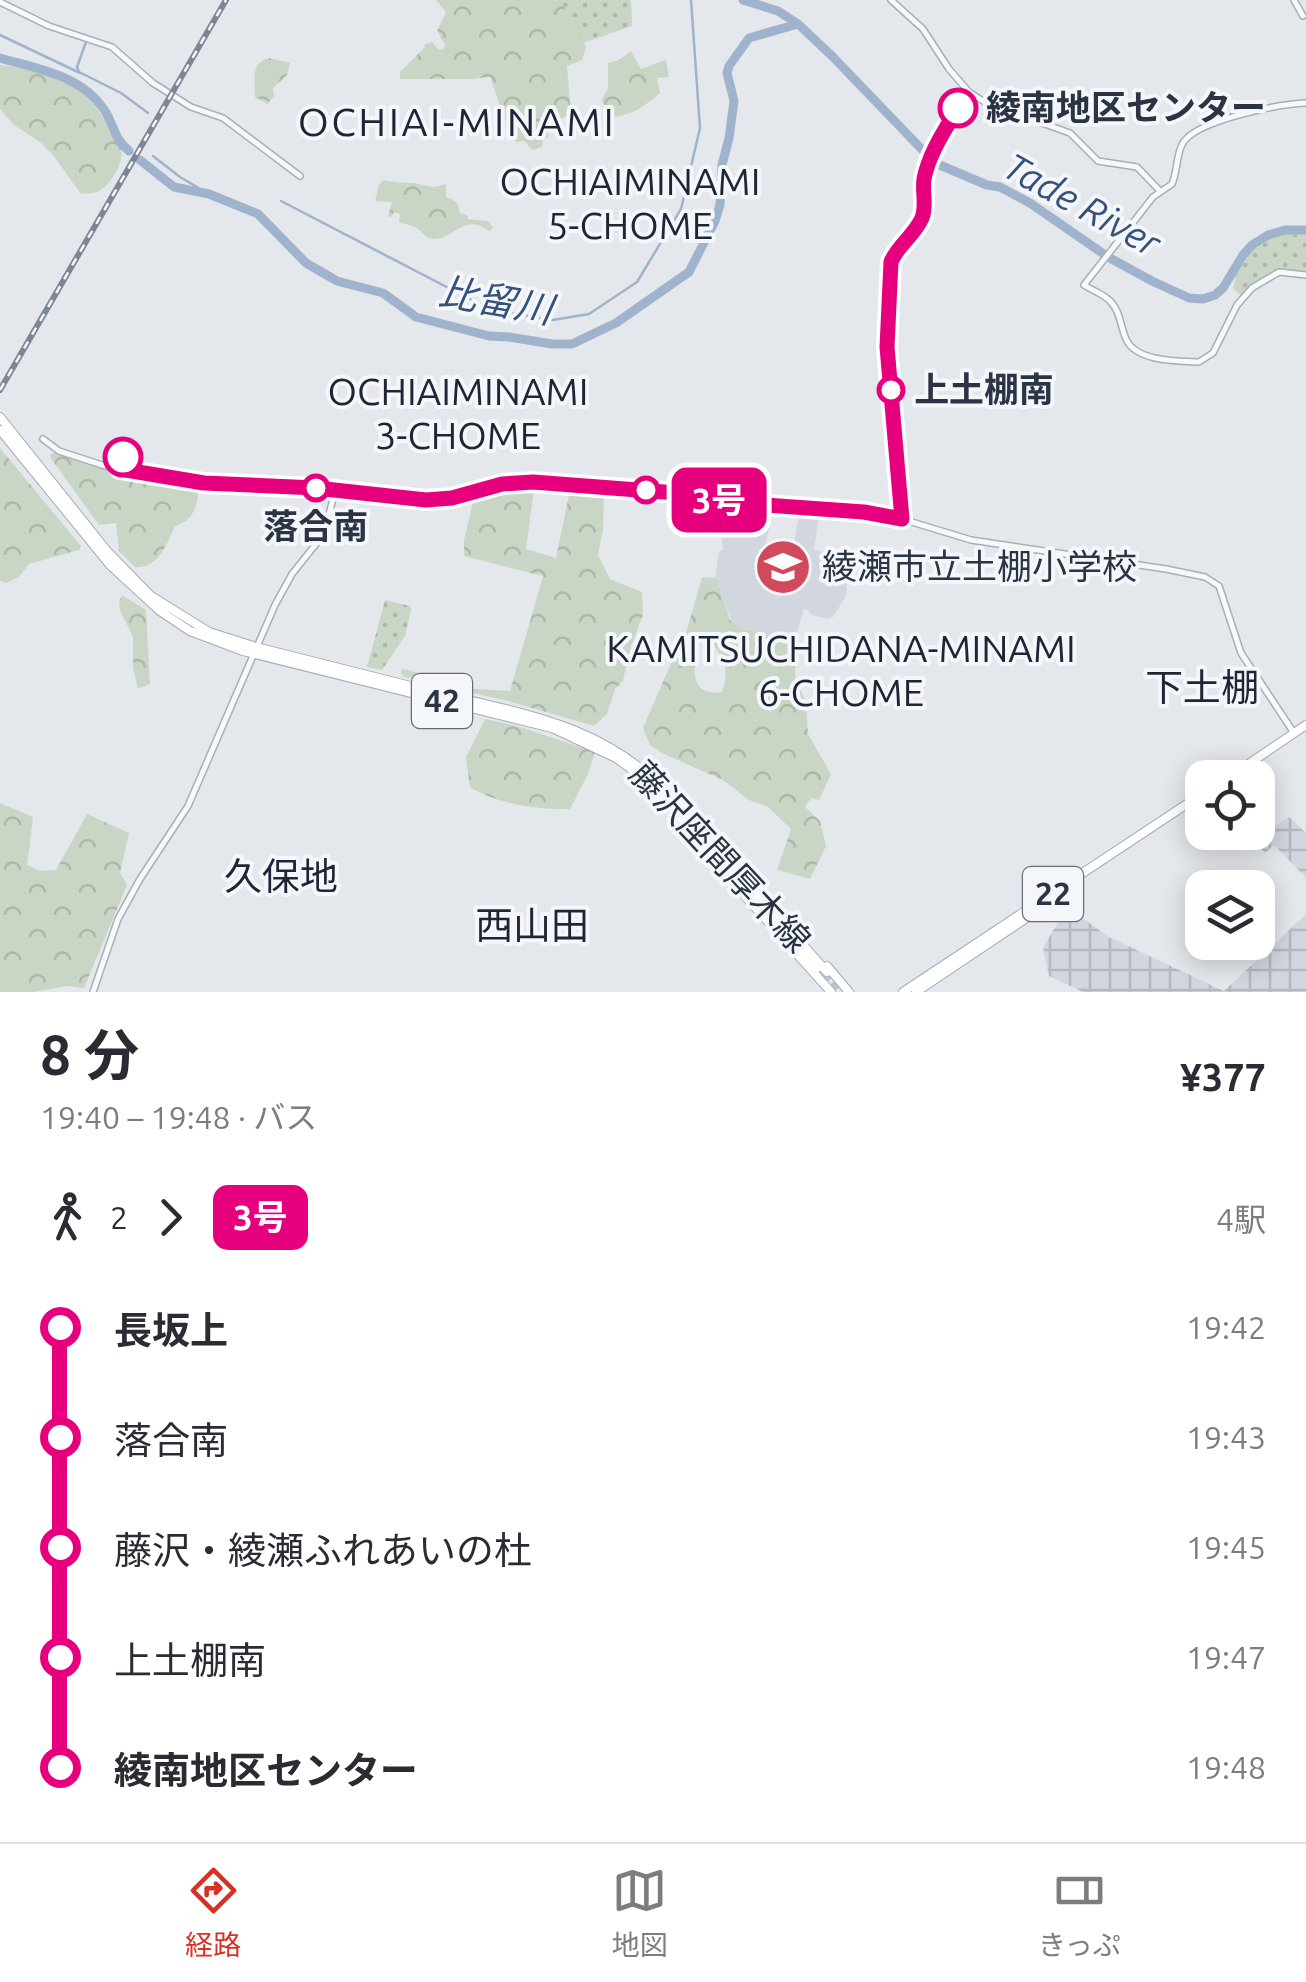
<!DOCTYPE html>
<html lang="ja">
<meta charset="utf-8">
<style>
body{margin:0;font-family:Ubuntu,"Noto Sans JP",sans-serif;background:#f2f2f3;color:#2b2b33;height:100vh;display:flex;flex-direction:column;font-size:38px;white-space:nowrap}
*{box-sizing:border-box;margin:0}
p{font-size:32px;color:#7c7c81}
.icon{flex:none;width:55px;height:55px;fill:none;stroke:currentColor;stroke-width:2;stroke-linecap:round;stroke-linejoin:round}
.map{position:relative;height:992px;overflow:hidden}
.side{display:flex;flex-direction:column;background:#fff;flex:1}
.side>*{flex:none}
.badge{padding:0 20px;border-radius:15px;font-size:35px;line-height:65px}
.controls{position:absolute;left:1185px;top:760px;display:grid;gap:20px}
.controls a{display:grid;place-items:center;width:90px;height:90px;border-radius:20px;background:#fff;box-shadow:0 5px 25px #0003;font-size:50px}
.map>.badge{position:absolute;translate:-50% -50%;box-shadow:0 0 0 5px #fff}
.legs{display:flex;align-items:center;gap:15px;height:110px;padding:0 40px;font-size:32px}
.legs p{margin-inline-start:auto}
.summary{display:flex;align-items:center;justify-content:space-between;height:170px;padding:0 40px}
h1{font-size:55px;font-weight:700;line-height:75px}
ul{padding:0 40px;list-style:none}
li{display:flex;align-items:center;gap:35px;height:110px;font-size:38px}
li i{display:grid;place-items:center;width:15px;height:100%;margin:0 12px;background:currentColor}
li i::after{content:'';width:25px;height:25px;margin:-12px;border:8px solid;border-radius:50%;background:#fff}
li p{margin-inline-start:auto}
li:first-child i{background:linear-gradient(#0000 50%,currentColor 0)}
li:last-child i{background:linear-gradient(currentColor 50%,#0000 0)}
.dock{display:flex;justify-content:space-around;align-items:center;height:140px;border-top:2px solid #e1e1e2;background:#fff;font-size:28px;color:#7c7c81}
.dock a{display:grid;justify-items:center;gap:5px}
.dock .on{color:#d93025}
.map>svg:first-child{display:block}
.built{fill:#d2d6de}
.industrial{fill:url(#industrial-grid)}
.forest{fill:url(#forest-crowns);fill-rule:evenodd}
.park{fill:url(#park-dots)}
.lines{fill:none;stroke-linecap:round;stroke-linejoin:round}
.stream{stroke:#9fb4cc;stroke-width:2.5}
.river{stroke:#9fb4cc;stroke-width:9}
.major-tunnel{stroke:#bfc3cb;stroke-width:8;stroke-dasharray:8 4;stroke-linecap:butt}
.minor-casing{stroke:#a9aeb7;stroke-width:8}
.major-casing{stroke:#a3abb8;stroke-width:10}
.minor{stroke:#f7f8fa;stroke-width:5}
.major{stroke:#fff;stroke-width:8}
.rail-casing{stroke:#7d8696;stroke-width:6}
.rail{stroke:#f4f6f9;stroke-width:2.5;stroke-dasharray:8;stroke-linecap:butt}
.line-1-casing{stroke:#fff;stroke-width:22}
.line-1{stroke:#e6007e;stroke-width:15}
.stop-1-dot{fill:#fff;stroke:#e6007e;stroke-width:5}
.labels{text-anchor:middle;stroke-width:8;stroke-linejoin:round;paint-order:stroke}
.shield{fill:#f4f6f9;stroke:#676e7b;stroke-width:2.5}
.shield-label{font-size:32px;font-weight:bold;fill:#2b3445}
.stop-label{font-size:35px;font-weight:bold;fill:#2b3445;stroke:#f4f6f9;text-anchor:start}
.poi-label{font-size:35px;fill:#2b3445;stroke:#f4f6f9;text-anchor:start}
.street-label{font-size:35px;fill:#2b3445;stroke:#f4f6f9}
.neighbourhood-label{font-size:38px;fill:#1d2536;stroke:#f4f6f9}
.water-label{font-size:38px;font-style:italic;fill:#34527a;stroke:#f4f6f9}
.quarter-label{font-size:40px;letter-spacing:2.5px;fill:#1d2536;stroke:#f4f6f9}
</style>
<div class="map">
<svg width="1306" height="992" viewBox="0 0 1306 992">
<defs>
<pattern id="industrial-grid" width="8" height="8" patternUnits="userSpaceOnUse" patternTransform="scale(2.5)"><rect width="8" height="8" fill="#d2d6de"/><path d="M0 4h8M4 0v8" fill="none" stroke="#b4b8c0"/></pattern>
<pattern id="forest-crowns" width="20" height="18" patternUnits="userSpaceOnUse" patternTransform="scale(2.5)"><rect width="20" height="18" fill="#c9d6c5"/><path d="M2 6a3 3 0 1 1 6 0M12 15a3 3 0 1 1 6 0" fill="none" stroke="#adb8ab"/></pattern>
<pattern id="park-dots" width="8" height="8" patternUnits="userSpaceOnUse" patternTransform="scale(2.5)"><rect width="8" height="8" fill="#c9d6c5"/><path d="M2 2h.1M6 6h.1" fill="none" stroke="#adb8ab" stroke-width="1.8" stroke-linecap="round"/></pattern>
</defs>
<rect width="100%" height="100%" fill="#e4e7ec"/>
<path class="built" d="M718,503L765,508V518L771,520L765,547L792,553L800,511L818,512L819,514L814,550L850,556L846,596L833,617L827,619L811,615L808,610L804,609L795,640L734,627L715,578L719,552L723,550Z"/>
<path class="industrial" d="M1289,817L1306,833V878L1274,845L1265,853L1253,840Z
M1067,907L1109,937L1224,991L1306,914V992H1083L1049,976L1043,948Z"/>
<path class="forest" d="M436,0H561L586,47L582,60L567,66L571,115L560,119L559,128L549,129L548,138H543L542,147L533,150L524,141L517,142L512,139L490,77L471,79H400V72L424,48L425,44L432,42L438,49L443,50L445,45L437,31L446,12Z
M631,51L641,69L666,60L669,77L657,78L660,93C645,106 630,117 610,117L602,100L608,88V63L619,60Z
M269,58L290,63L287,75L273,88L274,96L267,104L255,97C255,81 250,63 269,58Z
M0,65C21,67 65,77 81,90C89,95 118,138 121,147C125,162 110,187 97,192C92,194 86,193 81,194L53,155L40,142L14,125L0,109Z
M383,180C393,182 401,183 411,183C425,184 429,190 446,184V197C457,201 458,202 460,213L467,215L468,219L488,221L493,228L489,231C465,213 456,236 436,239C426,240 422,231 415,227C413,226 402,223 399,222L400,214L394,212L391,217L388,216L392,202L375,201L379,185Z
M0,448L81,546L79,550L29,564L19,577L6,583L0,581Z
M54,453L149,479L197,485C200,504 193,521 175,526C167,544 158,569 135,567L119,551L116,523L99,525L52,460L50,454Z
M534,489L526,549L556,558L570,490L604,492L603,530L598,555L610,579L642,592L643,615L630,649L623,681L615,689L607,714L594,726L508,701L404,677L401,673L402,669L408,670L474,689L510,691L543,576L464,556V540L474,498L501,490Z
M702,577L716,578L730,620L743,629L795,640V675L806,704L808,734L831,774L819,800L811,798L805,807L820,821L826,846L810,879L777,870L791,829L768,807L749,800L723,780L662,753L650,745L643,728L678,647L683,644ZM709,637C722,658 731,668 722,692C688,697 694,667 697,644Z
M122,595L146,610L150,684L138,689L133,668V637L120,610L119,602Z
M485,719L517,726L595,752L588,774L570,809C539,810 496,804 470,787L466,757Z
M0,803L33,817L27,865L40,871L56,870L87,814L129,833L120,873L127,885L84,988L67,986L34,992H0Z"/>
<path class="park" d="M561,0H631L632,26L583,43Z
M1295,232L1306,234V272C1272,269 1266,273 1242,296L1233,289C1235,281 1236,273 1240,265C1249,244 1274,235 1295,232Z
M385,600L410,606L411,610L405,636L382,670L367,667Z"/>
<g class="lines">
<path class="stream" d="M0,35L80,73
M86,42L77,67L79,72L121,93L148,113
M153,156L180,177L209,194
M281,201L491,310L553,320L589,314L637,282L681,209L700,128L691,0"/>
<path class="river" d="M743,0L778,11L798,24L831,55L935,163L987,185L1000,187L1030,203L1108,257L1152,281L1189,298L1203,299L1215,295L1223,288L1243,255L1252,245L1268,235L1285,230H1306
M0,58C38,69 82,75 105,111C115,127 113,137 129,151
M140,160L174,187L209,194L258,214L306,263L337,281L383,293L416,317L489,336L509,337L552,344H572L616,323L689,272L715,221L720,205L722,165L729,138L734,101L727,73L729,66L749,38L798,24"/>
<path class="major-tunnel" d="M823,975L838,992"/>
<g class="minor-casing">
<path id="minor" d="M891,0L923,29L949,69L969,92L986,103L1070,133L1098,161L1137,167L1160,191
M1294,0L1303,16
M0,2L49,26L112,47L153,83L191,107L223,118L300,176
M1306,103C1279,104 1205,119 1186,139C1176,149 1178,171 1172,184L1153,197L1084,285C1093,291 1104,294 1111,302C1121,313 1120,326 1126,339C1136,362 1178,361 1199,362L1213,353L1237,305L1252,288L1279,272L1306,275
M43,439L59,451L102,465L130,471L203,483L316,489L425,500L452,498L513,482H533L677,493L764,506L872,513L902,519L971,540L1166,569L1205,577L1219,586L1241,653L1294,733
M902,519L887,347L891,263C897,246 914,236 922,217C927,204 922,191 925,177C931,146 951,118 969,92
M93,992L118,919L140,879L188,806L275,605L292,574L324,534L335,491"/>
</g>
<g class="major-casing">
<path id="major" d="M0,417L107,551L151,596L209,632L256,647C315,662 375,677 434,692C524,714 602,724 669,794L827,972
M0,430L110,565L160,611L190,631L243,651L552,728L616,758L641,776L659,795L817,968
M1228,778L1306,725
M737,887L831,992
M827,966L849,992
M903,992L1202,794
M916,992L1037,911"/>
</g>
<use href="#minor" class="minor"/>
<use href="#major" class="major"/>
<g class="rail-casing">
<path id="rail" d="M0,390L226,0"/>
</g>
<use href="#rail" class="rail"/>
</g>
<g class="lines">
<g class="line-1-casing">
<path id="line-1" d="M123,457L124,461L120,469L204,483L316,488L426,500L452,498L502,484L533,482L677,493L737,503L864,512L902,519L887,347L891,262C897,246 914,236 922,218C927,205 922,192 924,179C929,153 945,130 958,108"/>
</g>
<use href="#line-1" class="line-1"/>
</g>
<defs>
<g id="school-disc" transform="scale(2.875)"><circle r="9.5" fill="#d1495b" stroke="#f4f6f9"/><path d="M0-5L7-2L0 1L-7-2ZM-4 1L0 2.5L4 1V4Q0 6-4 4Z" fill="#fff"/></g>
</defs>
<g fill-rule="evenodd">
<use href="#school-disc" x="783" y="567"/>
</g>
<g class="stop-1-dot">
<circle cx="958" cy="108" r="18"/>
<circle cx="891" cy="390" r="12"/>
<circle cx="123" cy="457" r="18"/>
<circle cx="316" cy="488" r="12"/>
<circle cx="646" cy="490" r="12"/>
</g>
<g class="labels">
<g class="shield">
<rect x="412" y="674" width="60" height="54" rx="8"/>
<rect x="1023" y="867" width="60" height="54" rx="8"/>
</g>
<g class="shield-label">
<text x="442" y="712">42</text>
<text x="1053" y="905">22</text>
</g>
<g class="stop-label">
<text x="986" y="120">綾南地区センター</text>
<text x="914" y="402">上土棚南</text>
<text x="316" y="539" text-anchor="middle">落合南</text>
</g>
<g class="poi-label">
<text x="822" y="579">綾瀬市立土棚小学校</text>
</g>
<g class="street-label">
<text transform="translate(720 857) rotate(47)" y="12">藤沢座間厚木線</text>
</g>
<g class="neighbourhood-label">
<text x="630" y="195">OCHIAIMINAMI<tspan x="630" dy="44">5-CHOME</tspan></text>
<text x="458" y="405">OCHIAIMINAMI<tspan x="458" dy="44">3-CHOME</tspan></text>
<text x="841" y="662">KAMITSUCHIDANA-MINAMI<tspan x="841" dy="44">6-CHOME</tspan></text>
<text x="1202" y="701">下土棚</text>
<text x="281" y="890">久保地</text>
<text x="532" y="939">西山田</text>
</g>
<g class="water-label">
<text transform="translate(1082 205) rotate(29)" y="13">Tade River</text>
<text transform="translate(496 301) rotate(10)" y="13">比留川</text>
</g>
<g class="quarter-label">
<text x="457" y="136">OCHIAI-MINAMI</text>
</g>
</g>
</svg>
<div class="controls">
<a><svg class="icon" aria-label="locate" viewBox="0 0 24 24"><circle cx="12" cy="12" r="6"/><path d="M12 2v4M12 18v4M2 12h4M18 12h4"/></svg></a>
<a><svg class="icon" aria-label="layers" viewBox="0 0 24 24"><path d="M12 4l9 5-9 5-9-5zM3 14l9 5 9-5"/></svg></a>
</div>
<b class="badge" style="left:719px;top:500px;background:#e6007e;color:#fff">3号</b>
</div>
<section class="side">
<div class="summary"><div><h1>8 分</h1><p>19:40 – 19:48 · バス</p></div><b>¥377</b></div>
<div class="legs"><svg class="icon" aria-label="walk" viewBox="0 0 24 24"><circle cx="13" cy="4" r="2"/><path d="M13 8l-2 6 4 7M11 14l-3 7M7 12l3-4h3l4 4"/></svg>2<svg class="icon" aria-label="forward" viewBox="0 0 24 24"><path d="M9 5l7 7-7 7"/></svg><b class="badge" style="background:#e6007e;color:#fff">3号</b><p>4駅</p></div>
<ul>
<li><i style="color:#e6007e"></i><b>長坂上</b><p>19:42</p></li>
<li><i style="color:#e6007e"></i><span>落合南</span><p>19:43</p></li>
<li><i style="color:#e6007e"></i><span>藤沢・綾瀬ふれあいの杜</span><p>19:45</p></li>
<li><i style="color:#e6007e"></i><span>上土棚南</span><p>19:47</p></li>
<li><i style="color:#e6007e"></i><b>綾南地区センター</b><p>19:48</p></li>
</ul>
</section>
<nav class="dock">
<a class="on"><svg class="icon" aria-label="directions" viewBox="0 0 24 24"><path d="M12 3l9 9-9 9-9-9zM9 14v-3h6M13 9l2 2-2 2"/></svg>経路</a>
<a><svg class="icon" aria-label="map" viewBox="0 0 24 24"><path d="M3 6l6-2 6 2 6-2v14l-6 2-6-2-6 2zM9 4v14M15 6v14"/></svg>地図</a>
<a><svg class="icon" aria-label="tickets" viewBox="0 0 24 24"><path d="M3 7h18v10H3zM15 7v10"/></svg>きっぷ</a>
</nav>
